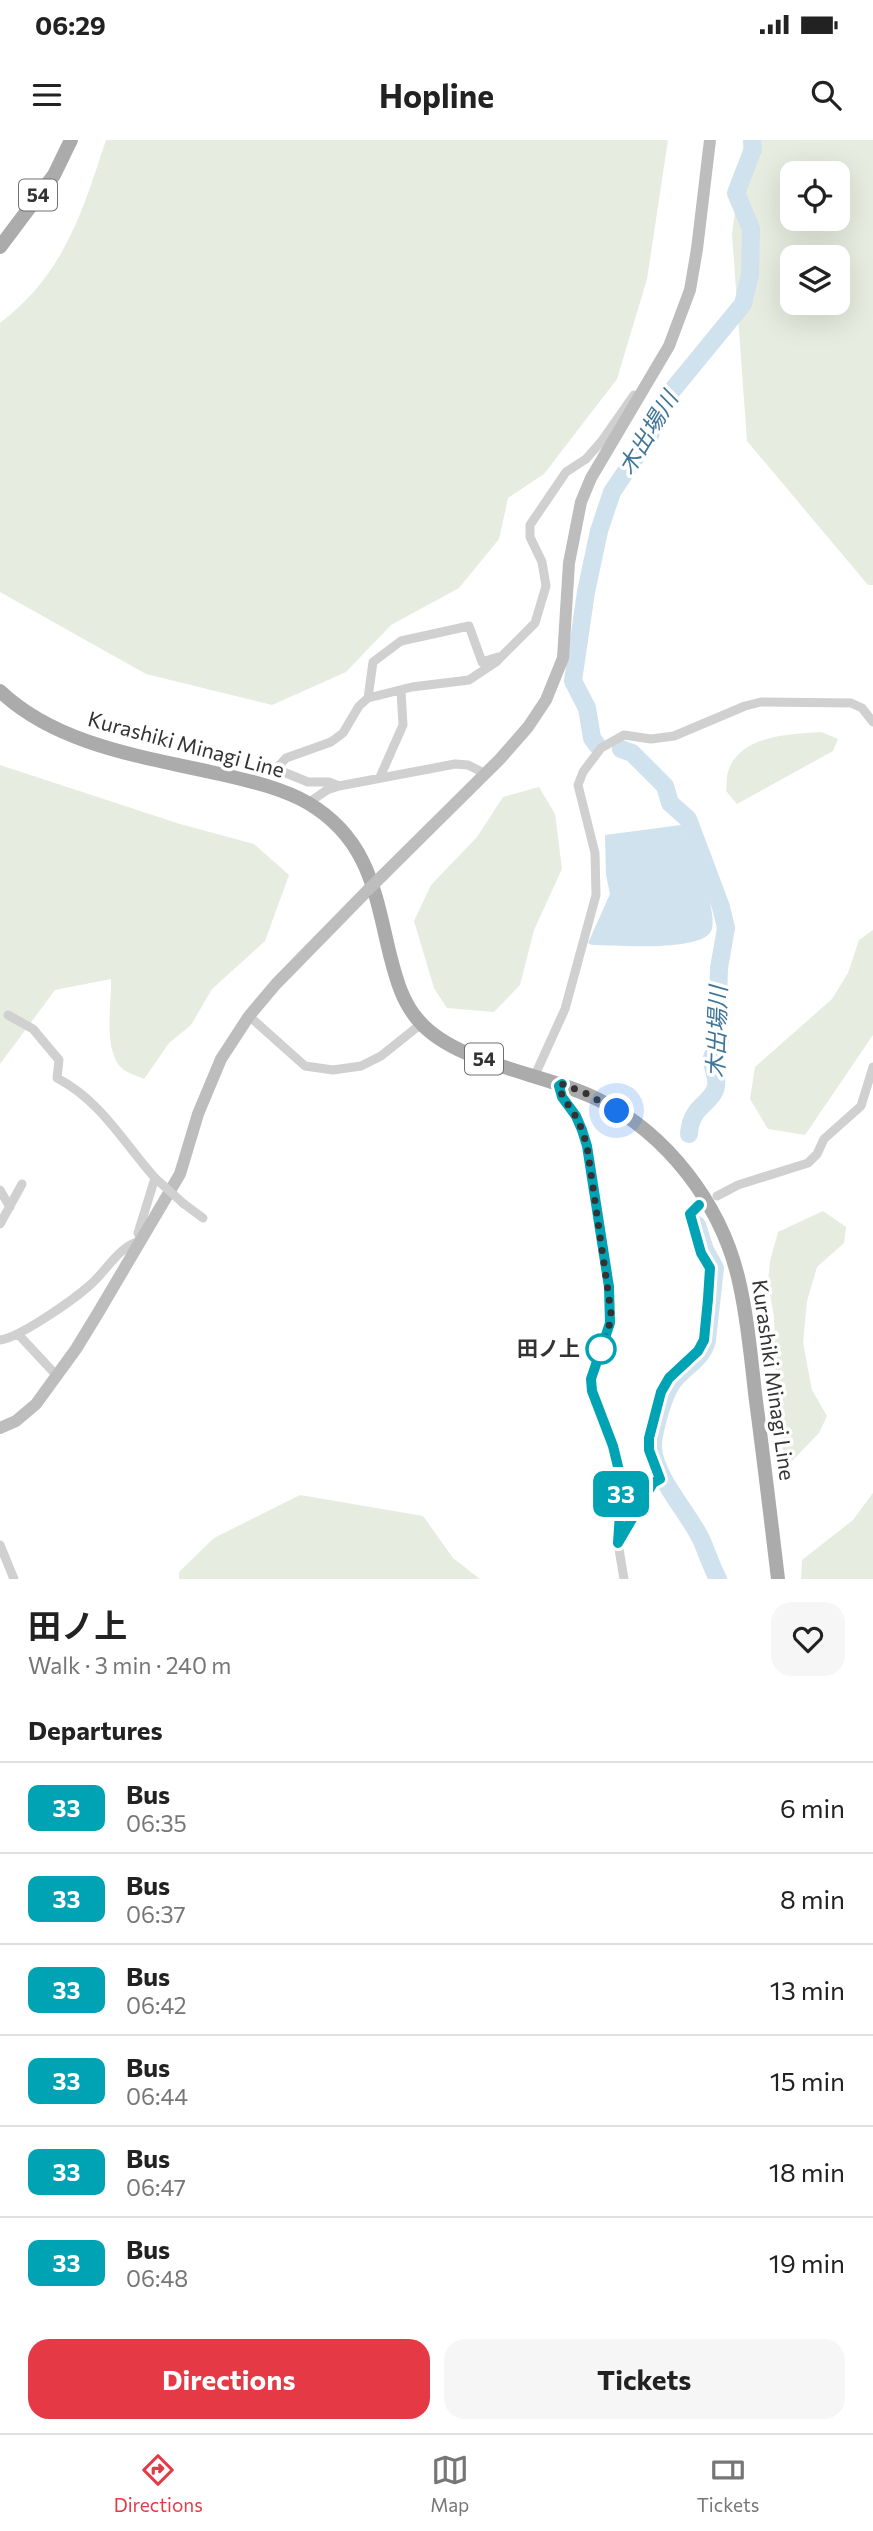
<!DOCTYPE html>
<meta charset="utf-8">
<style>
body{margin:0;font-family:Commissioner,"Noto Sans JP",sans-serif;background:#f6f6f6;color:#222;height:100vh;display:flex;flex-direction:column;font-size:26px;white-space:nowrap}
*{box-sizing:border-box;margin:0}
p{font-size:23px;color:#767676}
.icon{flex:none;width:38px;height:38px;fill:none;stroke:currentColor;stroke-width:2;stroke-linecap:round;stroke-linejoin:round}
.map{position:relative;height:1439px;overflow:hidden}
.panel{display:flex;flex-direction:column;background:#fff;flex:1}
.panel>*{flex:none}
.badge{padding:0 14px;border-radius:10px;font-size:24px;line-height:46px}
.controls{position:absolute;left:780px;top:21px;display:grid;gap:14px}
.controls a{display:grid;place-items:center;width:70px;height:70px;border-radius:14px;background:#fff;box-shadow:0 7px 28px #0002;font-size:35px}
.you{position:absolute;width:35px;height:35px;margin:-18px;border:5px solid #fff;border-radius:50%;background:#1a73e8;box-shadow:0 0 0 10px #1a73e833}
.map>.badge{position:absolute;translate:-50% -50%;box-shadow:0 0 0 4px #fff}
h2{padding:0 28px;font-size:26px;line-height:63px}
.round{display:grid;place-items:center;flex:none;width:74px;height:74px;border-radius:21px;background:#f6f6f6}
.head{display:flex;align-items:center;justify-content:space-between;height:119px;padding:0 28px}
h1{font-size:33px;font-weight:700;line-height:52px}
.cta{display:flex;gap:14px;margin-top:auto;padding:14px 28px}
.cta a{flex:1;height:80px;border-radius:21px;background:#e63946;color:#fff;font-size:28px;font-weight:700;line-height:80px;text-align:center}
.cta a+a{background:#f6f6f6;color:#222}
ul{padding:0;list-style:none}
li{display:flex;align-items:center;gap:21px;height:91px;padding:0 28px;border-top:2px solid #e0e0e0}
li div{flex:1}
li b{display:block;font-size:26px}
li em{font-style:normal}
li .badge{min-width:77px;font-weight:700;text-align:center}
.status{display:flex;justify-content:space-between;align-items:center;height:49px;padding:0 35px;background:#fff;direction:ltr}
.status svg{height:19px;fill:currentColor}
header{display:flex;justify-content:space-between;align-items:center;height:91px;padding:0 28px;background:#fff;font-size:32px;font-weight:700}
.menu{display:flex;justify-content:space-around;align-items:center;height:98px;border-top:2px solid #e0e0e0;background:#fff;font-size:19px;color:#767676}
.menu a{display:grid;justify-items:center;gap:4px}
.menu .selected{color:#e63946}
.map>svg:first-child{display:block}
.green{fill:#e6ecdf;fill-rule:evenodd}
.water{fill:#cfe2ee}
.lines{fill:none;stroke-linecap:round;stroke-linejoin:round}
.river{stroke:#cfe2ee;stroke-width:18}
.street{stroke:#d0d0d0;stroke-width:9}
.secondary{stroke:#bdbdbd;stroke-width:12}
.primary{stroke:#ababab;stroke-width:14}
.street-bridge{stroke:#d0d0d0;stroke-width:9}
.secondary-bridge{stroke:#bdbdbd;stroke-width:12}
.line-casing{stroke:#fff;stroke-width:16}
.line{stroke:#00a3b4;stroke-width:10}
.walk{stroke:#333;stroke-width:7;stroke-dasharray:0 12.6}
.stop-dot{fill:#fff;stroke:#00a3b4;stroke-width:3.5}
.labels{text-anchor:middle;stroke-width:7;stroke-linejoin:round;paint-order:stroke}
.shield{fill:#fff;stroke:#707070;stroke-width:2}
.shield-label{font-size:19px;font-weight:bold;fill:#333}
.street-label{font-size:21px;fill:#333;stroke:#fff}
.stop-label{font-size:21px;font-weight:bold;fill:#333;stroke:#fff;text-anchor:end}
.water-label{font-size:23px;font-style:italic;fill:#3f7597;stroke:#fff}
</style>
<div class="status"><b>06:29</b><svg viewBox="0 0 49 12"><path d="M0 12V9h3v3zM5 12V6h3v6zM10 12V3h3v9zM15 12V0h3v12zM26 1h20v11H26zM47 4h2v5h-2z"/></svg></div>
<header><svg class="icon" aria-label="menu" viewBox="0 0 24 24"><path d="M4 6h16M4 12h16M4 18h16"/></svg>Hopline<svg class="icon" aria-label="search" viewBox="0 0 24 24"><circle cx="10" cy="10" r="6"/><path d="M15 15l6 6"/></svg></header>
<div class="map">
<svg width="873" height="1439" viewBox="0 0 873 1439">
<rect width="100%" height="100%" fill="#fff"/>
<path class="green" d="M106,0H668L647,139L617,239L544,334L508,358L499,399L459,448L391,485L346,532L272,565L146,534L0,452V183C64,134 82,73 106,0Z
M744,0H873V445H868L747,301L732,94ZM793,33H838V79H793ZM793,117H838V163H793Z
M821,592L838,599L833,611L737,664L726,651C727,645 726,636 729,629C742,595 791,594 821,592Z
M0,625L180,684L254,704L289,735L265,801L212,849L191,885L169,903L144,939C138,936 130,934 124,930C102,914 112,862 111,839L55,850L0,924Z
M539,647L555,674L562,729L534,790L520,845L494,872L447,868L434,848L414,781L431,745L477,697L503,657Z
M873,790V895L805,995L768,989L750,959L755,927L832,859L848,833L859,800Z
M823,1071L846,1087L844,1103L817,1127L807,1161L803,1203L812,1250L827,1276L819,1293L787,1326L777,1287L774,1177L768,1142L770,1121L778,1092Z
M873,1353V1439H801L802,1420L853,1380Z
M300,1355L423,1376L453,1418L480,1439H179V1432L214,1398Z"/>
<path class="water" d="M681,685C689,708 718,767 712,789C705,813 614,805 592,805L588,803L610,754L606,735L605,695Z"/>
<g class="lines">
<path class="river" d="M597,605L592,598L587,568L573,541L586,452L599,391L612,352L650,296L656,274L666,258L743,164L750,135L751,89L736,53L753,9L752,0
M621,609L632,613L665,646L670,663L688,679L721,767L726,788L719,828L718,860L713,877L720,902C718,907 713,913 712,918C711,926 718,937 716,946C713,964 691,964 689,994
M697,1085L705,1110L715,1128L707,1200C702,1223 676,1230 668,1250C662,1262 652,1296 653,1308C655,1338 688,1372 701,1399C707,1412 711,1426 718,1439"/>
<path class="street" d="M368,558L373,522L401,501L469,486L482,522L498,517
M380,637L403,585L401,551
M339,646L329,642H308L276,629L286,618L331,602L343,593L359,566L368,558L412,547L469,540L496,522L535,483L546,446L542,422L530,397V385L566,332L586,319L601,302L634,255
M308,663L327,650L339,646L455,624L468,625L484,633
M249,876L305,926L333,930L361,926L381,916L421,884
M535,935L565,869L596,755L595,713L578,645L583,632L601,608L624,595L651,599L674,596L745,566L761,562L851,563L862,568L873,582
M562,944L559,946L562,957L576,976L582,990L587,1006L609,1147L610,1183L591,1239L592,1251L613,1306L622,1343L618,1403L624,1439
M0,1050L10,1067
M717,1056L738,1045L808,1023L817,1014L824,999L861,966L873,927
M184,1064L203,1078
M0,1084L22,1044
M18,1194L57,1236
M0,1200C19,1198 73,1160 89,1146C106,1132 119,1105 141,1101L138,1093L155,1038C123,1002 101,961 57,938L59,920L33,889L8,875
M619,1401L653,1343L659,1339L649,1310L661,1252L669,1238L698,1211L704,1200L711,1139L710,1128L701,1113L690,1074L699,1065
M0,1405L14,1439"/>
<path class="secondary" d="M382,736L500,619L528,587L546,560L563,518L569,423L581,362L591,338L669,206L690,150L697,109L710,0
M0,1288L16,1281L36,1264L76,1209L98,1173L180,1034L198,974L221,919L249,876L276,844L368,750"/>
<path class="primary" d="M0,107L54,35L71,0
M0,551C58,606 146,617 220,634C250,641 282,648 308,663C369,699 375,753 390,815C396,838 402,862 419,881C457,925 546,933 599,960C667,994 720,1063 738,1137C748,1178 751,1220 756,1261C764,1321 771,1380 778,1439"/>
<path class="street-bridge" d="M155,1038L184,1064"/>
<path class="secondary-bridge" d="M368,750L382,736"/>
</g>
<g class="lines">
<g class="line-casing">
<path id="line" d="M562,944L559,946L562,957L576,976L582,990L587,1006L609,1147L610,1183L591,1239L592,1251L613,1306L622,1343L618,1403L653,1343L660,1339L649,1310V1298L661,1252L669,1238L698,1211L704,1200L708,1159L710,1128L701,1113L690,1074L699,1065"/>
</g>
<use href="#line" class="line"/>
<path class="walk" d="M601,1209L610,1183L611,1172L587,1006C584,996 581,986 576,977C570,966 562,959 559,946L562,944L585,953L617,971"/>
</g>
<circle class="stop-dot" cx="601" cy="1209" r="14"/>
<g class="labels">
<g class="shield">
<rect x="19" y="39.5" width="38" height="31" rx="5"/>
<rect x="465" y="903.5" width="38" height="31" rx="5"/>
</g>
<g class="shield-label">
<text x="38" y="62">54</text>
<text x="484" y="926">54</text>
</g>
<g class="street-label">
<text transform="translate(186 605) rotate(15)" y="7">Kurashiki Minagi Line</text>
<text transform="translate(773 1240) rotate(82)" y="7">Kurashiki Minagi Line</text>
</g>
<g class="stop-label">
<text x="580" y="1216">田ノ上</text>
</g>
<g class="water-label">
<text transform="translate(648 293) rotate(-59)" y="8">木出場川</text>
<text transform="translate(717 892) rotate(-88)" y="8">木出場川</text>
</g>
</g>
</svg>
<div class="controls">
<a><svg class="icon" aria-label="locate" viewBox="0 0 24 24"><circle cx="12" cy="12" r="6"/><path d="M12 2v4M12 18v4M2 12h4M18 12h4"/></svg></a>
<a><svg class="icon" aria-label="layers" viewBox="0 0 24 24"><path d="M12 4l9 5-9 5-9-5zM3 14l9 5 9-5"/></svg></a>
</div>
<div class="you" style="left:617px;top:971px"></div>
<b class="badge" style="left:621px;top:1354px;background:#00a3b4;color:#fff">33</b>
</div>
<section class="panel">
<div class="head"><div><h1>田ノ上</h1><p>Walk · 3 min · 240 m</p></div><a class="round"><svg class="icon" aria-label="heart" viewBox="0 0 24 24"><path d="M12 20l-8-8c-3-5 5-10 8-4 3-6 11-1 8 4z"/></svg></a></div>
<h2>Departures</h2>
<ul>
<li><span class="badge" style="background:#00a3b4;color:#fff">33</span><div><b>Bus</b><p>06:35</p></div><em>6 min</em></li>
<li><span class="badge" style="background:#00a3b4;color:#fff">33</span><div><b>Bus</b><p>06:37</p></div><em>8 min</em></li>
<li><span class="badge" style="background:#00a3b4;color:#fff">33</span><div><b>Bus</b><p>06:42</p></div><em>13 min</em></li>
<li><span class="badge" style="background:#00a3b4;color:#fff">33</span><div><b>Bus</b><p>06:44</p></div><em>15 min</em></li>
<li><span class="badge" style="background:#00a3b4;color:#fff">33</span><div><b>Bus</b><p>06:47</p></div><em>18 min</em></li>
<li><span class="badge" style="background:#00a3b4;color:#fff">33</span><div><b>Bus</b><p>06:48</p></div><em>19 min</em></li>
</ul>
<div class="cta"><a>Directions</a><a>Tickets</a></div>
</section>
<nav class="menu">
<a class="selected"><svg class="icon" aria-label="directions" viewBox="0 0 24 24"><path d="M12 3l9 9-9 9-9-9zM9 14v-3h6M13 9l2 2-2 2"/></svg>Directions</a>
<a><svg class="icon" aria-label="map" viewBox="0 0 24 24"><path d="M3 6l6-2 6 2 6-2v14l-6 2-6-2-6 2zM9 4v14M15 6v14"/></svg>Map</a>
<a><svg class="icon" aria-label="tickets" viewBox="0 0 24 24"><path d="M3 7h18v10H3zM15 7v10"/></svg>Tickets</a>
</nav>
